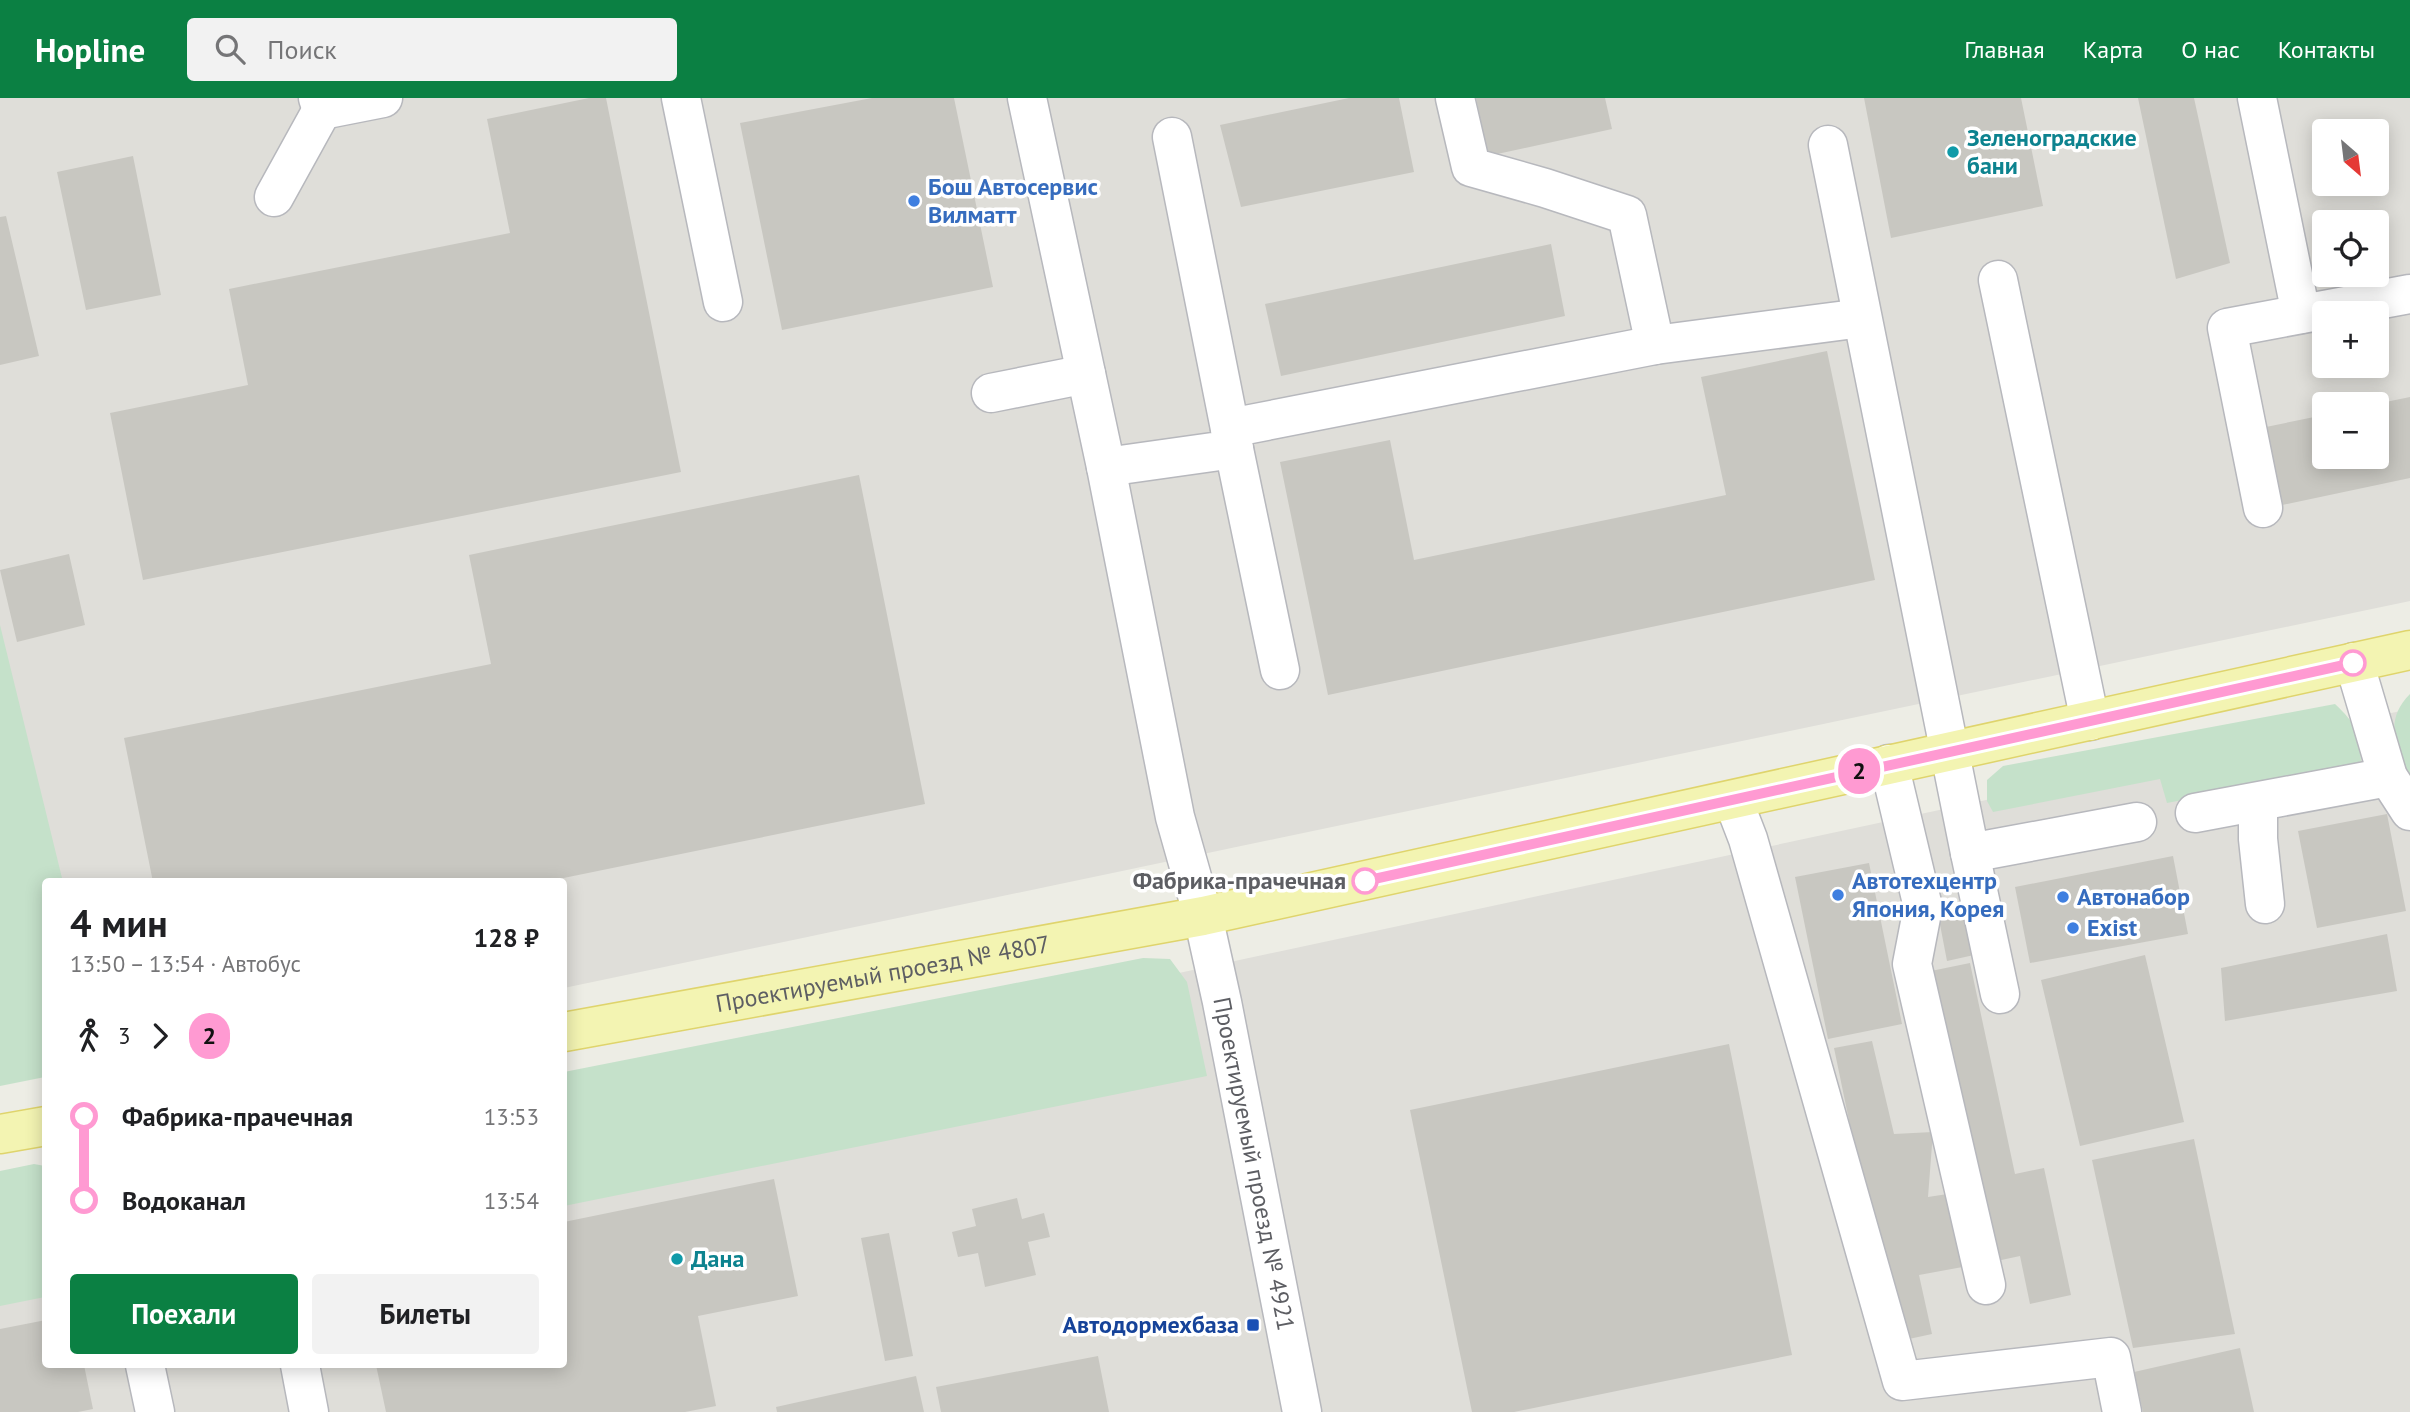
<!DOCTYPE html>
<html lang="ru">
<meta charset="utf-8">
<style>
body{margin:0;font-family:"PT Sans",sans-serif;background:#f2f2f2;color:#202124;height:100vh;display:flex;flex-direction:column;font-size:26px;white-space:nowrap}
*{box-sizing:border-box;margin:0}
p{font-size:23px;color:#757577}
.icon{flex:none;width:38px;height:38px;fill:none;stroke:currentColor;stroke-width:2;stroke-linecap:round;stroke-linejoin:round}
.map{position:relative;flex:1;overflow:hidden}
.side{position:absolute;left:42px;top:780px;width:525px;height:490px;display:flex;flex-direction:column;background:#fff;border-radius:7px;box-shadow:0 4px 18px #0003}
.side>*{flex:none}
.badge{padding:0 14px;border-radius:23px;font-size:24px;line-height:46px}
.needle{width:46px;rotate:152deg}
.fabs{position:absolute;left:2312px;top:21px;display:grid;gap:14px}
.fabs a{display:grid;place-items:center;width:77px;height:77px;border-radius:7px;background:#fff;box-shadow:0 4px 18px #0003;font-size:35px}
.map>.badge{position:absolute;translate:-50% -50%;box-shadow:0 0 0 4px #fff}
.legs{display:flex;align-items:center;gap:10px;height:77px;padding:0 28px;font-size:23px}
.legs p{margin-inline-start:auto}
.overview{display:flex;align-items:center;justify-content:space-between;height:119px;padding:0 28px}
h1{font-size:38px;font-weight:700;line-height:52px}
.button{display:flex;gap:14px;margin-top:auto;padding:14px 28px}
.button a{flex:1;height:80px;border-radius:7px;background:#0b8043;color:#fff;font-size:28px;font-weight:700;line-height:80px;text-align:center}
.button a+a{background:#f2f2f2;color:#202124}
ul{padding:0 28px;list-style:none}
li{display:flex;align-items:center;gap:24px;height:84px;font-size:26px}
li i{display:grid;place-items:center;width:10px;height:100%;margin:0 9px;background:currentColor}
li i::after{content:'';width:18px;height:18px;margin:-9px;border:5px solid;border-radius:50%;background:#fff}
li p{margin-inline-start:auto}
li:first-child i{background:linear-gradient(#0000 50%,currentColor 0)}
li:last-child i{background:linear-gradient(currentColor 50%,#0000 0)}
header{display:flex;align-items:center;gap:42px;box-sizing:border-box;height:98px;padding:0 35px;background:#0b8043;color:#fff}
header strong{font-size:33px}
nav{display:flex;gap:38px;margin-inline-start:auto;font-size:24px}
.search{width:490px;height:63px;background:#f2f2f2;display:flex;align-items:center;gap:18px;box-sizing:border-box;padding:0 24px;border-radius:7px;color:#757577;font-size:26px}
.map>svg:first-child{display:block}
.industrial{fill:#dfded9;fill-rule:evenodd}
.green{fill:#c5e1ca}
.building{fill:#c8c7c1}
.lines{fill:none;stroke-linecap:round;stroke-linejoin:round}
.minor-casing{stroke:#b7b8bd;stroke-width:41}
.major-casing{stroke:#dfd46c;stroke-width:41}
.minor{stroke:#fff;stroke-width:38}
.major{stroke:#f3f4b2;stroke-width:38}
.line-1-casing{stroke:#fff;stroke-width:16}
.line-1{stroke:#ff9ad2;stroke-width:10}
.culture-dot{fill:#0f9aa8;stroke:#fff;stroke-width:2.5}
.shop-dot{fill:#3f7fe0;stroke:#fff;stroke-width:2.5}
.stop-1-dot{fill:#fff;stroke:#ff9ad2;stroke-width:3.5}
.transit-dot{fill:#1a4fb4;stroke:#fff;stroke-width:2.5}
.labels{text-anchor:middle;stroke-width:7;stroke-linejoin:round;paint-order:stroke}
.culture-label{font-size:24px;font-weight:bold;fill:#0d838f;stroke:#fff;text-anchor:start}
.shop-label{font-size:24px;font-weight:bold;fill:#366cbe;stroke:#fff;text-anchor:start}
.stop-label{font-size:24px;font-weight:bold;fill:#5d5e63;stroke:#fff;text-anchor:end}
.street-label{font-size:24px;fill:#5d5e63;stroke:#fff}
.transit-label{font-size:24px;font-weight:bold;fill:#164399;stroke:#fff;text-anchor:end}
</style>
<header>
<strong>Hopline</strong>
<div class="search"><svg class="icon" aria-label="search" viewBox="0 0 24 24"><circle cx="10" cy="10" r="6"/><path d="M15 15l6 6"/></svg>Поиск</div>
<nav><a>Главная</a><a>Карта</a><a>О нас</a><a>Контакты</a></nav>
</header>
<div class="map">
<svg width="2410" height="1314" viewBox="0 0 2410 1314">
<rect width="100%" height="100%" fill="#edede5"/>
<path class="industrial" d="M0,0H2410V503L564,890V784H46L0,686ZM2324,33H2376V86H2324ZM2324,124H2376V177H2324ZM2324,215H2376V268H2324ZM2324,306H2376V359H2324Z
M2410,611V1314H0V1128L45,1118L46,1267H564V1007Z"/>
<path class="green" d="M0,527L63,784H46L45,979L0,988Z
M2410,596V684C2399,652 2381,625 2410,596Z
M2335,606C2356,626 2359,633 2361,663L2342,671L2167,705L2160,681L1993,714L1987,703V682L2003,668Z
M1143,860L1170,861L1187,884L1207,978L564,1108V974Z
M34,1066L45,1068V1199L0,1208V1073Z"/>
<path class="building" d="M589,0H606L681,374L143,482L110,315L248,287L229,191L510,135L487,21Z
M872,0H954L993,189L782,232L740,25Z
M1349,0H1399L1414,74L1241,109L1220,27Z
M1476,0H1605L1612,31L1488,58Z
M1864,0H2021L2043,108L1891,140Z
M2138,0H2194L2230,165L2176,181Z
M133,58L161,197L86,212L57,74Z
M6,118L39,258L0,267V119Z
M1551,146L1565,218L1281,278L1265,206Z
M1827,253L1875,482L1328,597L1280,364L1390,342L1414,462L1726,397L1701,279Z
M2410,299V380L2282,407L2266,329L2324,317V359H2376V306Z
M859,377L925,706L544,784H153L124,640L491,566L469,457Z
M69,456L85,527L17,544L0,472Z
M2387,716L2406,813L2317,830L2298,733Z
M2173,758L2188,836L2030,865L2015,789Z
M1869,765L1902,926L1828,941L1795,779Z
M1964,806L1974,857L1947,863L1937,811Z
M2387,836L2397,893L2225,923L2221,870Z
M2145,857L2184,1024L2080,1048L2041,882Z
M1970,865L2015,1076L2044,1070L2071,1197L2030,1206L2020,1158L1992,1164L1931,873Z
M1872,943L1894,1036L1933,1034L1928,1099L1954,1095L1968,1168L1919,1177L1932,1236L1895,1244L1834,950Z
M1729,946L1792,1257L1514,1314H1472L1410,1012Z
M2194,1041L2235,1236L2133,1250L2092,1062Z
M774,1081L798,1198L698,1218L716,1308L685,1314H386L376,1267H564V1124Z
M1017,1100L1022,1121L1044,1115L1050,1139L1028,1144L1036,1177L985,1189L978,1155L958,1159L952,1134L976,1128L972,1111Z
M889,1135L913,1258L885,1263L861,1140Z
M46,1222V1267H84L93,1311L78,1314H0V1231Z
M2240,1250L2254,1314H2143L2134,1274Z
M1098,1258L1109,1314H941L936,1289Z
M916,1278L924,1314H777L776,1309Z"/>
<g class="lines">
<g class="minor-casing">
<g id="minor">
<path d="M318,0L322,12L383,0"/>
<path d="M681,0L723,204"/>
<path id="s1" d="M1027,0L1106,369L1175,719L1203,818L1222,904L1302,1314"/>
<path d="M2257,0L2301,216"/>
<path d="M1828,47L1970,755L2137,724"/>
<path d="M274,99L322,12"/>
<path d="M1998,182L2090,623"/>
<path d="M1655,247L1862,220"/>
<path d="M991,295L1086,276"/>
<path d="M1230,330L1655,247L1627,117L1545,90L1471,69L1455,0"/>
<path d="M1234,351L1280,572"/>
<path d="M1106,369L1234,351L1172,39"/>
<path d="M2263,410L2227,230L2410,196"/>
<path d="M2354,564L2388,679L2410,713"/>
<path d="M1889,666L1923,809L1912,866L1986,1187"/>
<path d="M1733,702L1748,741L1902,1283L2111,1259L2122,1314"/>
<path d="M2258,705V741L2265,806"/>
<path d="M2195,715L2388,679"/>
<path d="M1970,755L2000,896"/>
<path d="M145,1267L155,1314"/>
<path d="M300,1267L309,1314"/>
</g>
</g>
<g class="major-casing">
<g id="major">
<path id="s2" d="M564,934L1203,818L2410,552"/>
<path d="M0,1036L46,1028"/>
</g>
</g>
<use href="#minor" class="minor"/>
<use href="#major" class="major"/>
</g>
<g class="lines">
<g class="line-1-casing">
<path id="line-1" d="M1365,783L2353,565"/>
</g>
<use href="#line-1" class="line-1"/>
</g>
<g class="culture-dot">
<circle cx="1953" cy="54" r="7"/>
<circle cx="677" cy="1161" r="7"/>
</g>
<g class="shop-dot">
<circle cx="914" cy="103" r="7"/>
<circle cx="1838" cy="797" r="7"/>
<circle cx="2063" cy="799" r="7"/>
<circle cx="2073" cy="830" r="7"/>
</g>
<g class="stop-1-dot">
<circle cx="2353" cy="565" r="12"/>
<circle cx="1365" cy="783" r="12"/>
</g>
<rect class="transit-dot" x="1246" y="1220" width="14" height="14" rx="3.5"/>
<g class="labels">
<g class="culture-label">
<text x="1967" y="48">Зеленоградские<tspan x="1967" dy="28">бани</tspan></text>
<text x="691" y="1169">Дана</text>
</g>
<g class="shop-label">
<text x="928" y="97">Бош Автосервис<tspan x="928" dy="28">Вилматт</tspan></text>
<text x="1852" y="791">Автотехцентр<tspan x="1852" dy="28">Япония, Корея</tspan></text>
<text x="2077" y="807">Автонабор</text>
<text x="2087" y="838">Exist</text>
</g>
<g class="stop-label">
<text x="1346" y="791">Фабрика-прачечная</text>
</g>
<g class="street-label">
<text dy="8" stroke="none"><textPath href="#s2" startOffset="324">Проектируемый проезд № 4807</textPath></text>
<text dy="8" stroke="none"><textPath href="#s1" startOffset="1090">Проектируемый проезд № 4921</textPath></text>
</g>
<g class="transit-label">
<text x="1239" y="1235">Автодормехбаза</text>
</g>
</g>
</svg>
<div class="fabs">
<a><svg class="needle" viewBox="-14 -14 28 28"><path d="M0-13l5 13h-10z" fill="#e53935"/><path d="M0 13l5-13h-10z" fill="#757577"/></svg></a>
<a><svg class="icon" aria-label="locate" viewBox="0 0 24 24"><circle cx="12" cy="12" r="6"/><path d="M12 2v4M12 18v4M2 12h4M18 12h4"/></svg></a>
<a>+</a>
<a>−</a>
</div>
<b class="badge" style="left:1859px;top:673px;background:#ff9ad2;color:#111">2</b>
<section class="side">
<div class="overview"><div><h1>4 мин</h1><p>13:50 – 13:54 · Автобус</p></div><b>128 ₽</b></div>
<div class="legs"><svg class="icon" aria-label="walk" viewBox="0 0 24 24"><circle cx="13" cy="4" r="2"/><path d="M13 8l-2 6 4 7M11 14l-3 7M7 12l3-4h3l4 4"/></svg>3<svg class="icon" aria-label="forward" viewBox="0 0 24 24"><path d="M9 5l7 7-7 7"/></svg><b class="badge" style="background:#ff9ad2;color:#111">2</b></div>
<ul>
<li><i style="color:#ff9ad2"></i><b>Фабрика-прачечная</b><p>13:53</p></li>
<li><i style="color:#ff9ad2"></i><b>Водоканал</b><p>13:54</p></li>
</ul>
<div class="button"><a>Поехали</a><a>Билеты</a></div>
</section>
</div>
